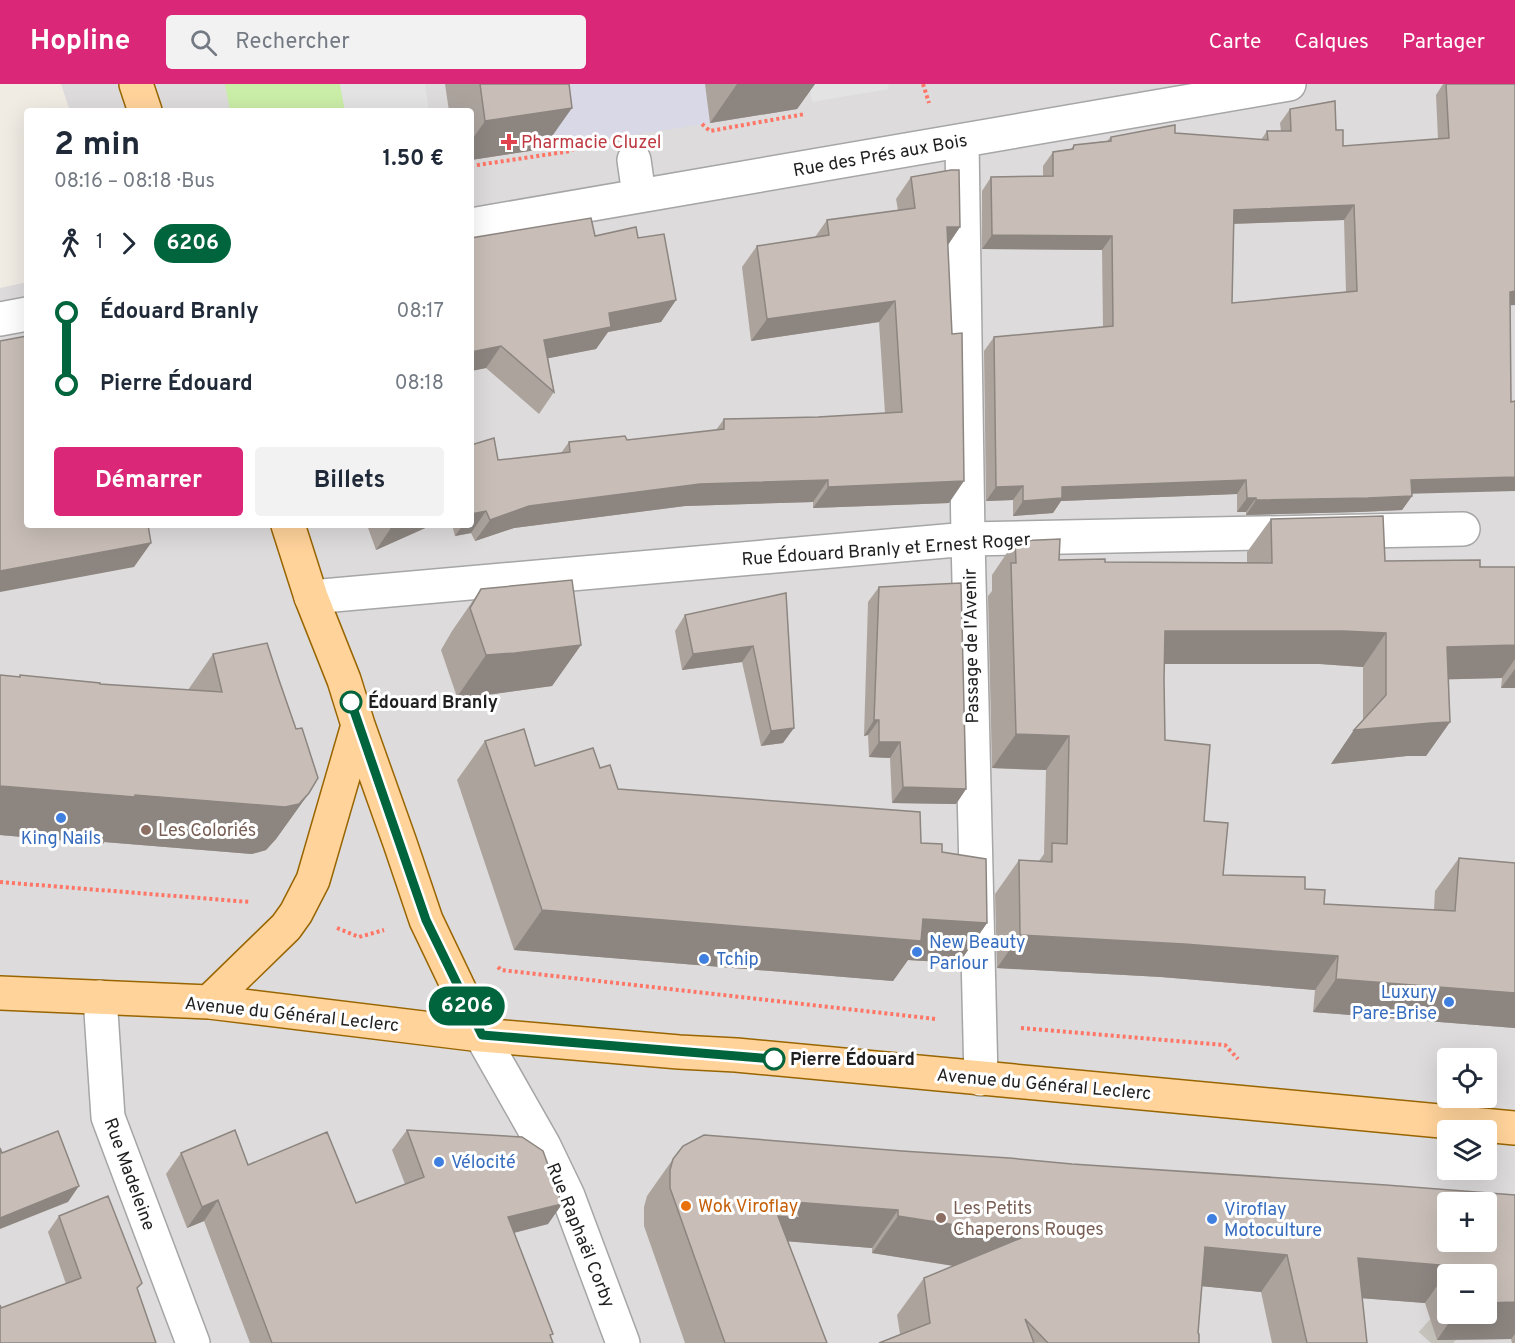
<!DOCTYPE html>
<html lang="fr">
<meta charset="utf-8">
<style>
body{margin:0;font-family:Overpass,sans-serif;background:#f2f2f3;color:#1f2937;height:100vh;display:flex;flex-direction:column;font-size:22px;white-space:nowrap}
*{box-sizing:border-box;margin:0}
p{font-size:20px;color:#747a83}
.icon{flex:none;width:33px;height:33px;fill:none;stroke:currentColor;stroke-width:2;stroke-linecap:round;stroke-linejoin:round}
.map{position:relative;flex:1;overflow:hidden}
.side{position:absolute;left:24px;top:24px;width:450px;height:420px;display:flex;flex-direction:column;background:#fff;border-radius:6px;box-shadow:0 6px 24px #0002}
.side>*{flex:none}
.badge{padding:0 12px;border-radius:20px;font-size:21px;line-height:39px}
.fabs{position:absolute;left:1437px;top:964px;display:grid;gap:12px}
.fabs a{display:grid;place-items:center;width:60px;height:60px;border-radius:6px;background:#fff;box-shadow:0 6px 24px #0002;font-size:30px}
.map>.badge{position:absolute;translate:-50% -50%;box-shadow:0 0 0 3px #fff}
.legs{display:flex;align-items:center;gap:9px;height:66px;padding:0 30px;font-size:20px}
.legs p{margin-inline-start:auto}
.overview{display:flex;align-items:center;justify-content:space-between;height:102px;padding:0 30px}
h1{font-size:33px;font-weight:700;line-height:45px}
.cta{display:flex;gap:12px;margin-top:auto;padding:12px 30px}
.cta a{flex:1;height:69px;border-radius:6px;background:#db2777;color:#fff;font-size:24px;font-weight:700;line-height:69px;text-align:center}
.cta a+a{background:#f2f2f3;color:#1f2937}
ul{padding:0 30px;list-style:none}
li{display:flex;align-items:center;gap:21px;height:72px;font-size:22px}
li i{display:grid;place-items:center;width:9px;height:100%;margin:0 8px;background:currentColor}
li i::after{content:'';width:15px;height:15px;margin:-8px;border:4px solid;border-radius:50%;background:#fff}
li p{margin-inline-start:auto}
li:first-child i{background:linear-gradient(#0000 50%,currentColor 0)}
li:last-child i{background:linear-gradient(currentColor 50%,#0000 0)}
header{display:flex;align-items:center;gap:36px;box-sizing:border-box;height:84px;padding:0 30px;background:#db2777;color:#fff}
header strong{font-size:28px}
nav{display:flex;gap:33px;margin-inline-start:auto;font-size:21px}
.search{width:420px;height:54px;background:#f2f2f3;display:flex;align-items:center;gap:15px;box-sizing:border-box;padding:0 21px;border-radius:6px;color:#747a83;font-size:22px}
.map>svg:first-child{display:block}
.residential{fill:#dddbdb;fill-rule:evenodd}
.grass{fill:#caeda7}
.parking{fill:#e3e3e3}
.plaza{fill:#d8d8e6}
.lines{fill:none;stroke-linecap:round;stroke-linejoin:round}
.highway-tunnel{stroke:#c6c3bd;stroke-width:33;stroke-dasharray:33 16;stroke-linecap:butt}
.minor-casing{stroke:#a6a6a6;stroke-width:36}
.major-casing{stroke:#996500;stroke-width:36}
.path{stroke:#ff7566;stroke-width:4;stroke-dasharray:3 3;stroke-linecap:butt}
.minor{stroke:#fff;stroke-width:33}
.major{stroke:#ffd39a;stroke-width:33}
.wall{fill:#aca39d;fill-rule:evenodd}
.shaded-wall{fill:#8c8580}
.building{fill:#c8beb7;stroke:#8c8580;stroke-width:1.5;fill-rule:evenodd}
.line-1-casing{stroke:#fff;stroke-width:14}
.line-1{stroke:#00643c;stroke-width:9}
.health-dot{fill:#e0444e;stroke:#fff;stroke-width:2}
.stop-1-dot{fill:#fff;stroke:#00643c;stroke-width:3}
.shop-dot{fill:#3f7fe0;stroke:#fff;stroke-width:2}
.education-dot{fill:#8d6e63;stroke:#fff;stroke-width:2}
.food-dot{fill:#e8710a;stroke:#fff;stroke-width:2}
.labels{text-anchor:middle;stroke-width:6;stroke-linejoin:round;paint-order:stroke}
.health-label{font-size:18px;fill:#be3a42;stroke:#fff;text-anchor:start}
.street-label{font-size:18px;fill:#1f1f1f;stroke:#fff}
.stop-label{font-size:18px;font-weight:bold;fill:#1f1f1f;stroke:#fff;text-anchor:start}
.education-label{font-size:18px;fill:#785e54;stroke:#fff;text-anchor:start}
.shop-label{font-size:18px;fill:#366cbe;stroke:#fff;text-anchor:start}
.food-label{font-size:18px;fill:#c56008;stroke:#fff;text-anchor:start}
</style>
<header>
<strong>Hopline</strong>
<div class="search"><svg class="icon" aria-label="search" viewBox="0 0 24 24"><circle cx="10" cy="10" r="6"/><path d="M15 15l6 6"/></svg>Rechercher</div>
<nav><a>Carte</a><a>Calques</a><a>Partager</a></nav>
</header>
<div class="map">
<svg width="1515" height="1259" viewBox="0 0 1515 1259">
<rect width="100%" height="100%" fill="#f0ece4"/>
<path class="residential" d="M61,0H1515V1259H0V204L27,198V441H471V27H70ZM1448,975H1486V1014H1448ZM1448,1047H1486V1086H1448ZM1448,1119H1486V1158H1448ZM1448,1191H1486V1230H1448Z"/>
<path class="grass" d="M225,0H340L345,27H230Z"/>
<path class="parking" d="M340,0H425L429,27H345Z
M809,0H888L889,5L812,18Z"/>
<path class="plaza" d="M534,0H705L710,39L543,65Z"/>
<g class="lines">
<path class="highway-tunnel" d="M1431,1259L1457,1230"/>
<g class="minor-casing">
<path id="minor" d="M962,57L968,455L981,995
M634,76L639,111
M471,141L1289,0
M0,235L27,230
M311,513L968,455L1463,445
M100,913L108,1033L193,1259
M481,951L544,1062L568,1112L623,1259"/>
</g>
<g class="major-casing">
<path id="major" d="M136,0L145,27
M288,441L311,513L344,596L358,641L400,759L426,836L481,951
M0,909L209,918L481,951L679,968L736,971L1515,1044
M209,918L286,843L296,829L313,796L358,641"/>
</g>
<path class="path" d="M923,0L929,19
M702,40L710,47L805,30
M471,82L571,67L580,59
M0,798L250,818
M337,844L359,853L384,846
M498,883L501,886L936,935
M1021,944L1225,961L1238,975"/>
<use href="#minor" class="minor"/>
<use href="#major" class="major"/>
</g>
<path class="wall" d="M445,0H569L543,65L471,76V27H449Z
M705,0H815L797,25L710,39Z
M1443,0H1515V221H1510L1412,410V412L1402,426L1358,428L1246,431V428H1237V410L1061,417L1053,429L1013,432V416L986,417L984,267L994,253L1103,243L1102,166L982,165V107L991,93L1043,92V82L1053,68L1071,65L1074,61L1107,57L1111,53L1261,56L1267,47H1281L1280,39L1290,25L1336,46L1343,62L1438,55L1436,11ZM1344,136L1346,208L1232,219L1234,140Z
M911,93L960,143L948,161L949,419L813,424V418L685,422L514,444L475,457L471,449L455,452L452,441H471L498,376L561,369L569,358L627,356L716,346L724,335L818,333L885,329L879,238L751,257L742,183L757,162L815,153L827,136L898,126L896,115Z
M595,152L638,154L676,216L661,238L608,248L596,265L548,274L554,308L539,330L486,284L471,287V154Z
M1271,435L1385,477L1480,483H1515V604H1501L1502,594L1448,595L1450,638L1426,672H1407L1331,680L1354,646L1363,637V583L1320,580H1164V596L1165,656L1204,737L1223,791L1305,805L1324,820L1434,826L1435,807L1459,774L1515,779V944L1313,928L1315,906L1161,893L997,884L995,810L1019,776L1039,777L1044,770L1046,686L992,684L988,512L992,507V491L1015,457L1059,476L1105,478L1247,479V468Z
M367,441H432L376,466Z
M879,503L966,705L956,720L892,719L890,674L869,673L868,651L864,652L868,518Z
M481,505L581,561L552,602L486,611L457,613L441,566L452,547Z
M786,509L783,659L761,662L742,578L682,586L675,547L685,531Z
M213,570L309,709L276,755L266,766L252,770L104,758L103,760L0,751V591L100,600L188,606Z
M485,657L535,682L600,684L618,705L921,759L942,768L987,839L959,879L908,876L893,897L514,866L457,696Z
M407,1046L562,1120L548,1140L514,1149L553,1259H250L204,1137L187,1144L166,1090L181,1069L248,1081L356,1119L405,1100L392,1066Z
M673,1075L1072,1080L1515,1111V1259H1512L1511,1255L1437,1256L1425,1219L1362,1214L1367,1259H1272L1261,1208L1202,1202L1198,1249L1199,1259H879L900,1250L897,1231L924,1194L953,1182L872,1169V1164L788,1157L827,1259H685L644,1142V1123L647,1112ZM1448,1191H1486V1230H1448Z
M59,1132L137,1205L1,1224L66,1200L48,1148Z"/>
<path class="shaded-wall" d="M737,0H815L797,25L710,39Z
M572,24L543,65L471,76V57L485,37Z
M1354,121L1344,136L1224,140L1234,126Z
M947,143H960L945,165Z
M992,151L1112,152L1102,166L982,165Z
M1515,207V221L1500,222L1510,208Z
M676,216L661,238L608,248L596,265L529,278L544,256L609,229Z
M895,217L879,238L751,257L767,235Z
M501,262L486,284L471,287V268Z
M1515,393V407L1401,410L1411,396Z
M828,396L813,418L685,422L514,444L475,457L490,436L529,422L700,400Z
M1246,396L1237,410L1061,417L1053,429L1013,432L1023,417L1062,403Z
M964,397L949,419L813,424L828,403Z
M1023,402L1013,416L986,417L996,403Z
M1412,412L1402,426L1358,428L1246,431L1256,416Z
M1247,414H1256L1246,428H1237Z
M486,427L471,449L455,452L463,441H471V430Z
M399,441H432L376,466L391,444Z
M151,459L134,483L0,508V487Z
M1165,547H1343L1386,549L1363,583L1320,580H1142Z
M581,561L552,602L486,611L457,613L486,571Z
M1515,561V575L1502,594L1424,596L1447,563Z
M753,562L742,578L682,586L693,570Z
M1515,585V604H1501Z
M874,636H879L868,651L864,652Z
M1450,638L1426,672H1407L1331,680L1354,646L1431,639Z
M794,644L783,659L761,662L771,647Z
M1016,650L1069,652L1046,686L992,684Z
M879,658H900L890,674L869,673Z
M0,702L135,711L309,709L276,755L266,766L252,770L104,758L103,760L0,751Z
M903,703L966,705L956,720L892,719Z
M542,826L923,835L987,839L959,879L908,876L893,897L514,866Z
M1020,851L1184,860L1338,872L1315,906L1161,893L997,884Z
M1336,895L1515,909V944L1313,928Z
M79,1102L68,1118L0,1145V1134Z
M218,1116L204,1137L187,1144L202,1123Z
M794,1118L898,1126L872,1164L783,1157L778,1132Z
M562,1120L548,1140L494,1154L508,1133Z
M898,1132L1026,1152L1000,1189L872,1169Z
M1205,1163L1287,1171L1261,1208L1179,1200Z
M1358,1174L1451,1182L1425,1219L1332,1212Z
M1515,1218V1250L1511,1255L1437,1256L1455,1230H1486V1219Z"/>
<path class="building" d="M480,0H569L572,24L485,37Z
M1446,0H1515V207L1510,208L1511,318L1515,317V393L1411,396L1412,412L1368,414L1256,416V414H1247L1246,396L1062,403V414L1023,417V402L996,403L994,253L1113,242L1112,152L992,151L991,93L1053,92V68L1073,65L1074,61L1111,57V53L1175,41V49L1268,56L1267,47H1291L1290,25L1335,17L1336,46H1343V62L1449,54ZM1354,121L1357,207L1232,219L1234,126Z
M951,86H959L960,143H947L952,250L962,249L964,397L828,403V396L700,400L529,422L490,436L486,427L471,430V361L494,354L498,376L570,368L569,358L625,352L627,356L724,345V335L818,333L902,328L895,217L767,235L757,162L829,151L827,136L915,124L911,93Z
M591,134L595,152L636,143L638,154L664,150L676,216L609,229L611,243L544,256L554,308L501,262L471,268V154Z
M27,252V441H148L151,459L0,487V257Z
M1383,432L1385,477L1480,476V483H1515V561L1447,563L1450,638L1431,639L1354,646L1386,611V549L1343,547H1165L1164,596L1165,656L1210,661L1204,737L1228,739L1223,791L1305,793V805L1325,806L1324,820L1455,827L1459,774L1515,779V909L1336,895L1338,872L1184,860L1020,851L1019,776L1052,778V759L1067,760L1069,652L1016,650L1011,479H1016L1015,457L1060,455L1059,476L1105,475V478L1272,479L1271,435Z
M390,441H399L391,444Z
M572,496L581,561L515,569L486,571L470,524L481,505Z
M961,499L966,705L903,703L900,658H879V636H874L879,503Z
M786,509L794,644L771,647L753,562L693,570L685,531Z
M267,559L279,596L296,645L302,644L318,694L309,709L299,720L285,723L135,711V713L0,702V591L20,593V591L100,599V600L222,608L213,570Z
M524,645L535,682L593,664L600,684L610,681L618,705L920,728L921,759L942,760V768L986,775L987,839L923,835L921,857L542,826L485,657Z
M235,1046L248,1081L327,1048L356,1119L424,1093L407,1046L522,1053L543,1067L562,1120L508,1133L553,1250L550,1251L553,1259H272L218,1116L202,1123L181,1069Z
M58,1047L79,1102L0,1134V1064L2,1069Z
M704,1051L902,1067L1009,1074L1072,1080L1386,1101L1515,1111V1218L1486,1219V1191H1454L1451,1182L1358,1174L1367,1259H1307L1287,1171L1205,1163L1198,1249L1199,1250V1259H1048L1025,1235L1034,1259H879L930,1239L924,1194L1026,1152L898,1132V1126L794,1118L800,1134L778,1132L827,1259H725L670,1104V1086L673,1075L683,1062ZM1448,1119H1486V1158H1448Z
M108,1112L142,1199L137,1204L156,1259H0V1221L1,1224L81,1194L59,1132Z"/>
<g class="lines">
<g class="line-1-casing">
<path id="line-1" d="M351,618L426,836L482,951L774,975"/>
</g>
<use href="#line-1" class="line-1"/>
</g>
<path class="health-dot" d="M506 49h6v6h6v6h-6v6h-6v-6h-6v-6h6z"/>
<g class="stop-1-dot">
<circle cx="351" cy="618" r="10"/>
<circle cx="774" cy="975" r="10"/>
</g>
<g class="shop-dot">
<circle cx="61" cy="734" r="6"/>
<circle cx="917" cy="868" r="6"/>
<circle cx="704" cy="875" r="6"/>
<circle cx="1449" cy="918" r="6"/>
<circle cx="439" cy="1078" r="6"/>
<circle cx="1212" cy="1135" r="6"/>
</g>
<g class="education-dot">
<circle cx="146" cy="746" r="6"/>
<circle cx="941" cy="1134" r="6"/>
</g>
<circle class="food-dot" cx="686" cy="1122" r="6"/>
<g class="labels">
<g class="health-label">
<text x="521" y="64">Pharmacie Cluzel</text>
</g>
<g class="street-label">
<text transform="translate(880 71) rotate(-10)" y="6">Rue des Prés aux Bois</text>
<text transform="translate(886 465) rotate(-4)" y="6">Rue Édouard Branly et Ernest Roger</text>
<text transform="translate(971 562) rotate(-91)" y="6">Passage de l'Avenir</text>
<text transform="translate(292 930) rotate(6)" y="6">Avenue du Général Leclerc</text>
<text transform="translate(1044 1000) rotate(5)" y="6">Avenue du Général Leclerc</text>
<text transform="translate(130 1090) rotate(70)" y="6">Rue Madeleine</text>
<text transform="translate(581 1151) rotate(68)" y="6">Rue Raphaël Corby</text>
</g>
<g class="stop-label">
<text x="368" y="624">Édouard Branly</text>
<text x="790" y="981">Pierre Édouard</text>
</g>
<g class="education-label">
<text x="158" y="752">Les Coloriés</text>
<text x="953" y="1130">Les Petits<tspan x="953" dy="21">Chaperons Rouges</tspan></text>
</g>
<g class="shop-label">
<text x="61" y="760" text-anchor="middle">King Nails</text>
<text x="929" y="864">New Beauty<tspan x="929" dy="21">Parlour</tspan></text>
<text x="716" y="881">Tchip</text>
<text x="1437" y="914" text-anchor="end">Luxury<tspan x="1437" dy="21">Pare-Brise</tspan></text>
<text x="451" y="1084">Vélocité</text>
<text x="1224" y="1131">Viroflay<tspan x="1224" dy="21">Motoculture</tspan></text>
</g>
<g class="food-label">
<text x="698" y="1128">Wok Viroflay</text>
</g>
</g>
</svg>
<div class="fabs">
<a><svg class="icon" aria-label="locate" viewBox="0 0 24 24"><circle cx="12" cy="12" r="6"/><path d="M12 2v4M12 18v4M2 12h4M18 12h4"/></svg></a>
<a><svg class="icon" aria-label="layers" viewBox="0 0 24 24"><path d="M12 4l9 5-9 5-9-5zM3 14l9 5 9-5"/></svg></a>
<a>+</a>
<a>−</a>
</div>
<b class="badge" style="left:467px;top:922px;background:#00643c;color:#fff">6206</b>
<section class="side">
<div class="overview"><div><h1>2 min</h1><p>08:16 – 08:18 · Bus</p></div><b>1.50 €</b></div>
<div class="legs"><svg class="icon" aria-label="walk" viewBox="0 0 24 24"><circle cx="13" cy="4" r="2"/><path d="M13 8l-2 6 4 7M11 14l-3 7M7 12l3-4h3l4 4"/></svg>1<svg class="icon" aria-label="forward" viewBox="0 0 24 24"><path d="M9 5l7 7-7 7"/></svg><b class="badge" style="background:#00643c;color:#fff">6206</b></div>
<ul>
<li><i style="color:#00643c"></i><b>Édouard Branly</b><p>08:17</p></li>
<li><i style="color:#00643c"></i><b>Pierre Édouard</b><p>08:18</p></li>
</ul>
<div class="cta"><a>Démarrer</a><a>Billets</a></div>
</section>
</div>
